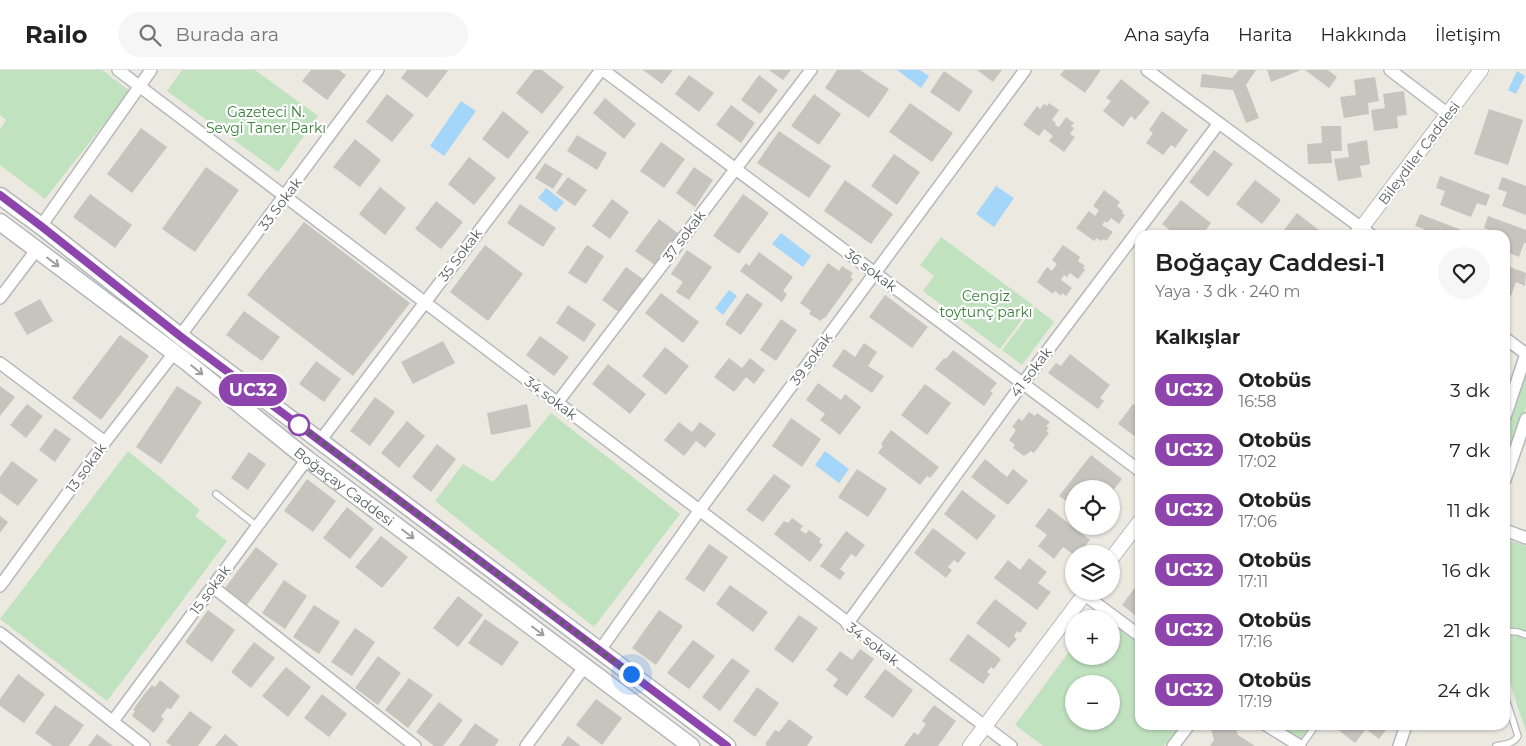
<!DOCTYPE html>
<html lang="tr">
<meta charset="utf-8">
<style>
body{margin:0;font-family:Montserrat,sans-serif;background:#f6f6f6;color:#222;height:100vh;display:flex;flex-direction:column;font-size:19px;white-space:nowrap}
*{box-sizing:border-box;margin:0}
p{font-size:16px;color:#767676}
.icon{flex:none;width:28px;height:28px;fill:none;stroke:currentColor;stroke-width:2;stroke-linecap:round;stroke-linejoin:round}
.map{position:relative;flex:1;overflow:hidden}
.panel{position:absolute;left:1135px;top:160px;width:375px;height:500px;display:flex;flex-direction:column;background:#fff;border-radius:15px;box-shadow:0 1px 4px #0004}
.panel>*{flex:none}
.badge{padding:0 10px;border-radius:16px;font-size:18px;line-height:32px}
.tools{position:absolute;left:1065px;top:410px;display:grid;gap:10px}
.tools a{display:grid;place-items:center;width:55px;height:55px;border-radius:50%;background:#fff;box-shadow:0 1px 4px #0004;font-size:25px}
.you{position:absolute;width:25px;height:25px;margin:-12px;border:4px solid #fff;border-radius:50%;background:#1a73e8;box-shadow:0 0 0 8px #1a73e833}
.map>.badge{position:absolute;translate:-50% -50%;box-shadow:0 0 0 2px #fff}
h2{padding:0 20px;font-size:19px;line-height:45px}
.round{display:grid;place-items:center;flex:none;width:52px;height:52px;border-radius:26px;background:#f6f6f6}
.headline{display:flex;align-items:center;justify-content:space-between;height:85px;padding:0 20px}
h1{font-size:24px;font-weight:600;line-height:38px}
ul{padding:0;list-style:none}
li{display:flex;align-items:center;gap:15px;height:60px;padding:0 20px}
li div{flex:1}
li b{display:block;font-size:19px}
li em{font-style:normal}
li .badge{min-width:55px;font-weight:700;text-align:center}
header{display:flex;align-items:center;gap:30px;box-sizing:border-box;height:70px;padding:0 25px;background:#fff;border-bottom:1px solid #e0e0e0}
header strong{font-size:24px}
nav{display:flex;gap:28px;margin-inline-start:auto;font-size:18px}
.search{width:350px;height:45px;background:#f6f6f6;display:flex;align-items:center;gap:12px;box-sizing:border-box;padding:0 18px;border-radius:28px;color:#767676;font-size:19px}
.map>svg:first-child{display:block}
.green{fill:#c0e2bf;fill-rule:evenodd}
.water{fill:#a4d6f9}
.building{fill:#c7c4be}
.lines{fill:none;stroke-linecap:round;stroke-linejoin:round}
.service-casing{stroke:#b4b7bb;stroke-width:8}
.minor-casing{stroke:#b4b7bb;stroke-width:14}
.tertiary-casing{stroke:#b4b7bb;stroke-width:16}
.secondary-casing{stroke:#b3b6bb;stroke-width:19}
.service{stroke:#fff;stroke-width:5.5}
.minor{stroke:#fff;stroke-width:11}
.tertiary{stroke:#fff;stroke-width:14}
.secondary{stroke:#fff;stroke-width:16}
.oneway{stroke:#9c9ea0}
.line-casing{stroke:#fff;stroke-width:11}
.line{stroke:#8e44ad;stroke-width:8}
.walk{stroke:#5a5d61;stroke-width:5;stroke-dasharray:0 9}
.stop-dot{fill:#fff;stroke:#8e44ad;stroke-width:2.5}
.labels{text-anchor:middle;stroke-width:4.5;stroke-linejoin:round;paint-order:stroke}
.park-label{font-size:14px;fill:#39803b;stroke:#fff}
.street-label{font-size:14px;fill:#5a5d61;stroke:#fff}
</style>
<header>
<strong>Railo</strong>
<div class="search"><svg class="icon" aria-label="search" viewBox="0 0 24 24"><circle cx="10" cy="10" r="6"/><path d="M15 15l6 6"/></svg>Burada ara</div>
<nav><a>Ana sayfa</a><a>Harita</a><a>Hakkında</a><a>İletişim</a></nav>
</header>
<div class="map">
<svg width="1526" height="676" viewBox="0 0 1526 676">
<rect width="100%" height="100%" fill="#ece9e1"/>
<path class="green" d="M0,0H102L130,21L45,129L0,95V60L6,50L0,45Z
M182,0H255L318,46L278,102L167,21Z
M941,167L1033,235L1000,279L923,221L934,206L920,195Z
M1035,237L1054,252L1022,295L1002,280Z
M1526,296V337L1505,399V358Z
M551,343L680,444L594,557L435,431L463,394L493,412Z
M128,381L200,440L195,446L227,471L107,631L0,549Z
M1506,469L1526,476V661C1513,622 1499,594 1510,553L1505,551Z
M1111,552L1140,573V655H1180L1164,676H1043L1015,655L1074,575V586H1111ZM1074,614H1111V651H1074Z
M1283,655H1311L1301,669L1293,666L1281,658Z"/>
<path class="water" d="M897,0H920L929,6L921,18Z
M1517,1L1525,6L1516,24L1508,20Z
M461,31L476,41L444,86L430,76Z
M996,116L1014,128L994,157L976,144Z
M546,118L564,132L556,142L538,128Z
M781,163L811,186L803,197L772,174Z
M729,220L737,226L723,245L715,238Z
M825,381L849,399L839,413L815,395Z"/>
<path class="building" d="M311,0H339L346,5L327,30L302,11Z
M407,0H447L448,1L427,28L401,8Z
M534,0H542L564,17L542,44L516,23Z
M643,0H673L662,14Z
M769,0H791L783,10Z
M837,0H860L889,19L869,48L825,18Z
M977,0H1002L993,12Z
M1064,0H1101L1085,23L1060,5Z
M1239,0H1256L1246,15L1259,48L1246,53L1233,20L1200,17L1202,4L1232,8Z
M1267,0H1301L1271,12Z
M1305,0H1328L1337,7L1329,18Z
M944,1L973,21L959,42L930,22Z
M689,5L714,23L699,42L675,24Z
M759,5L778,20L760,44L741,30Z
M1375,7L1379,31L1368,33L1369,44L1344,48L1340,27L1356,25L1354,10Z
M1121,9L1150,32L1135,50L1131,46L1123,57L1103,41L1111,31L1106,28Z
M1404,21L1407,45L1397,46L1398,58L1374,61L1371,40L1385,38L1383,24Z
M387,24L414,45L392,72L366,52Z
M814,24L841,44L819,75L791,56Z
M605,28L636,54L624,69L593,43Z
M910,33L953,63L932,92L889,62Z
M1049,33L1059,40L1052,50L1056,53L1055,55L1059,57L1066,47L1074,53L1071,56L1074,58L1070,64L1075,67L1064,82L1049,71L1053,66L1044,59L1039,66L1023,55L1037,36L1040,39L1044,34L1047,36Z
M731,35L755,53L741,73L716,55Z
M1489,39L1523,50L1508,95L1474,84Z
M503,41L529,62L508,89L482,69Z
M1162,41L1188,60L1175,78L1171,75L1163,85L1146,73L1153,63L1149,60Z
M1321,56H1341L1342,81H1331L1332,93L1308,94L1307,74L1322,73Z
M141,58L167,77L132,123L107,104Z
M779,61L831,96L809,128L757,93Z
M577,65L607,83L597,100L567,81Z
M355,69L381,90L360,117L333,97Z
M1367,70L1370,94L1360,96L1362,107L1338,111L1334,89L1349,87L1347,74Z
M661,72L685,89L664,118L640,101Z
M1214,80L1233,94L1208,127L1189,112Z
M894,84L920,102L897,135L871,116Z
M469,87L496,108L474,135L448,114Z
M545,93L563,104L553,119L535,108Z
M206,97L239,120L195,182L162,159Z
M694,97L713,110L695,137L676,123Z
M1440,106L1490,125L1486,136L1477,133L1471,147L1440,135L1445,121L1436,118Z
M568,107L587,120L575,136L556,123Z
M1502,107L1526,116V145L1502,136L1507,122L1498,119Z
M845,110L893,144L871,174L824,141Z
M1255,110L1281,130L1262,154L1236,134Z
M380,117L406,138L385,165L359,144Z
M1104,120L1120,132L1117,136L1123,141L1122,143L1125,145L1119,154L1111,148L1107,153L1105,151L1102,155L1113,162L1106,171L1104,169L1101,171L1097,168L1094,171L1076,158L1089,141L1095,146L1099,140L1093,136Z
M90,124L132,155L115,178L73,147Z
M743,124L769,143L739,184L713,166Z
M612,129L629,142L610,169L592,156Z
M1181,130L1211,153L1202,165H1176L1162,154Z
M436,131L463,152L441,179L415,159Z
M520,134L556,158L543,177L507,153Z
M1297,143L1320,161L1317,165H1280Z
M1420,144L1469,163V165H1422L1424,159L1415,156Z
M1488,146L1526,160V173H1524L1519,187L1505,181V165H1491L1493,161L1484,158Z
M659,149L679,164L655,195L635,181Z
M304,152L410,233L353,306L247,225Z
M485,175L523,204L488,251L450,222Z
M587,175L604,186L586,214L568,203Z
M1063,175L1080,187L1078,191L1085,196L1083,198L1085,200L1078,209L1070,203L1067,207L1064,205L1061,210L1072,218L1066,226L1062,223L1061,226L1055,221L1053,224L1037,212L1047,197L1052,201L1057,194L1052,190Z
M687,180L712,197L689,230L676,222L683,212L671,204Z
M759,182L793,207L783,221L787,224L782,232L740,201L746,193L749,196Z
M828,193L839,201L842,196L853,203L850,207L853,209L825,248L824,247L821,251L809,244L811,241L800,233Z
M1505,195L1526,203L1525,216L1516,212L1511,226L1505,224Z
M626,197L643,209L620,243L602,230Z
M661,223L699,252L683,273L645,243Z
M747,223L763,234L741,265L725,254Z
M885,225L928,257L912,278L869,247Z
M40,229L53,251L27,265L14,243Z
M568,235L596,254L584,272L556,253Z
M244,241L280,267L262,291L226,265Z
M781,249L797,260L776,291L760,280Z
M120,265L149,286L101,350L72,328Z
M540,266L569,287L554,306L526,285Z
M443,271L455,293L413,314L401,292Z
M864,273L877,282L868,296L884,306L872,323L832,296L844,279L855,287Z
M665,277L689,296L666,325L642,306Z
M953,280L997,313L990,321L993,323L984,336L935,299L944,288L946,289Z
M1070,284L1110,315L1100,328L1104,331L1098,339L1048,303L1056,293L1061,296Z
M729,288L742,298L750,288L765,300L754,314L746,307L734,322L714,307Z
M316,291L341,309L324,332L299,314Z
M608,294L646,324L630,344L592,314Z
M818,313L841,330L845,324L861,337L840,365L820,350L825,344L806,330Z
M925,314L951,333L927,365L901,345Z
M0,316L15,327L0,346Z
M177,316L202,332L161,394L136,377Z
M375,327L395,342L370,376L350,361Z
M27,334L43,346L26,368L10,355Z
M527,334L531,357L491,365L487,343Z
M1133,334L1140,339V370L1118,354Z
M1029,342L1035,346L1037,343L1050,352L1046,356L1049,358L1046,361L1049,363L1034,383L1031,381L1024,386L1013,378L1015,375L1009,370L1016,360L1012,357L1019,348L1022,351Z
M791,348L821,369L802,397L772,376Z
M407,351L425,366L399,398L381,383Z
M679,352L692,362L700,352L716,364L705,378L696,371L684,386L664,370Z
M55,358L71,369L55,392L39,380Z
M891,360L939,397L930,408L927,406L920,415L878,383L883,376L881,374Z
M437,374L456,389L431,422L412,407Z
M249,382L266,394L248,420L231,408Z
M1091,385L1122,409L1111,423V419H1104L1093,410L1086,419H1074V437L1059,426Z
M985,389L1007,407L1013,399L1028,411L1008,435L971,407Z
M12,391L38,410L18,436L0,423V407Z
M857,399L887,419L868,447L838,427Z
M774,404L791,416L763,452L746,440Z
M307,409L336,431L313,462L284,441Z
M962,420L996,446L977,470L944,444Z
M347,437L374,459L350,489L323,468Z
M1049,438L1090,470L1079,484H1074V485L1063,477L1054,489L1038,476L1047,465L1035,456Z
M0,446L8,452L0,463Z
M792,448L803,456L800,460L806,464L809,460L821,469L819,472L823,475L810,492L774,464L784,451L788,453Z
M933,458L966,483L958,493L954,490L948,497L952,500L946,508L914,483Z
M846,461L865,475L856,487L851,484L840,499L845,503L840,510L820,496Z
M381,466L408,487L382,518L355,497Z
M709,474L728,487L704,522L685,509Z
M256,477L278,494L246,536L224,519Z
M1029,488L1047,502L1038,513L1051,522L1037,540L994,508L1008,490L1020,500Z
M284,510L307,526L285,559L262,543Z
M1139,512L1140,513V549L1122,535Z
M730,515L768,542L753,562L716,534Z
M458,526L483,545L458,577L433,558Z
M995,529L1027,553L1020,563L1017,561L1014,566L1017,569L1009,578L976,553Z
M314,535L340,552L319,584L293,567Z
M208,540L235,560L212,592L185,572Z
M659,540L683,556L656,595L632,578Z
M799,545L818,558L793,593L774,579Z
M485,549L519,572L502,596L468,573Z
M355,558L375,572L352,606L331,592Z
M968,564L1001,589L994,599L991,597L987,602L990,604L983,614L949,590Z
M693,570L715,586L689,619L667,603Z
M254,572L275,588L251,618L231,602Z
M860,579L874,589L847,626L833,616L838,609L826,600L840,581L852,590Z
M378,586L401,603L378,635L355,618Z
M732,588L750,601L720,641L702,627Z
M286,597L311,617L288,647L262,626Z
M885,599L913,620L893,648L864,627Z
M18,604L45,624L24,653L0,636V629Z
M409,608L433,625L408,658L385,640Z
M160,610L180,626L171,639L167,638L161,646L164,649L154,663L132,646L135,641L133,640L142,627L152,615L155,617Z
M757,617L779,633L755,667L733,651Z
M322,624L347,644L329,667L304,648Z
M596,629L622,648L602,675L576,655Z
M439,632L463,650L443,676H434L416,662Z
M55,635L84,655L69,676H53L35,663Z
M934,635L956,651L938,676H904L914,662L918,665L926,654L922,651Z
M190,641L212,657L198,676H172L166,672Z
M789,649L813,667L807,676H767L765,674L775,660L779,662Z
M475,653L499,670L495,676H459Z
M1210,655H1235L1238,665L1255,676H1210L1214,670Z
M1332,655H1390L1379,669L1366,659L1355,673Z
M97,664L113,676H88Z
M225,664L239,676H215Z
M568,666L581,676H561Z"/>
<g class="lines">
<g class="service-casing">
<path id="service" d="M216,424L257,456
M1505,561L1518,562L1526,565
M1301,676L1316,655
M1496,676C1504,674 1514,674 1518,666L1505,626"/>
</g>
<g class="minor-casing">
<path id="minor" d="M118,0L1011,676
M603,0L1140,401
M1147,0L1371,165
M1390,0L1448,44
M41,156L151,0
M0,228L31,187L36,178
M180,266L378,0
M1505,268L1526,284L1505,347
M0,293L105,372
M557,333L811,0
M320,371L601,0
M1505,410L1526,349
M1505,460L1526,468
M0,516L105,372L174,283
M213,517L415,676
M1085,525L1140,566
M847,554L1023,313L1219,53
M0,563L144,676
M600,580L699,441L1025,0
M113,651L307,389
M1266,655L1300,676
M526,676L585,596
M1173,676L1189,655
M1399,676L1406,655"/>
</g>
<g class="tertiary-casing">
<path id="tertiary" d="M1356,165L1481,0
M1111,489L1140,451
M970,676L1087,521"/>
</g>
<g class="secondary-casing">
<g id="secondary">
<path d="M0,126L41,156L180,266L727,676"/>
<path id="s1" d="M0,152L188,293L307,389L691,676"/>
</g>
</g>
<use href="#service" class="service"/>
<use href="#minor" class="minor"/>
<use href="#tertiary" class="tertiary"/>
<use href="#secondary" class="secondary"/>
</g>
<defs><path id="oneway-shaft" d="M-6 0H5M1.5-3L5.5 0L1.5 3" fill="none" stroke-width="1.6" stroke-linecap="round" stroke-linejoin="round" transform="scale(1.25)"/></defs>
<g class="oneway">
<use href="#oneway-shaft" transform="translate(53 192) rotate(37)"/>
<use href="#oneway-shaft" transform="translate(197 300) rotate(39)"/>
<use href="#oneway-shaft" transform="translate(408 464) rotate(37)"/>
<use href="#oneway-shaft" transform="translate(538 561) rotate(37)"/>
</g>
<g class="lines">
<g class="line-casing">
<path id="line" d="M0,125L41,156L180,266L727,676"/>
</g>
<use href="#line" class="line"/>
<path class="walk" d="M299,355L294,351L631,604"/>
</g>
<circle class="stop-dot" cx="299" cy="355" r="10"/>
<g class="labels">
<g class="park-label">
<text x="266" y="47">Gazeteci N.<tspan x="266" dy="16">Sevgi Taner Parkı</tspan></text>
<text x="986" y="231">Cengiz<tspan x="986" dy="16">toytunç parkı</tspan></text>
</g>
<g class="street-label">
<text transform="translate(1419 83) rotate(-53)" y="5">Bileydiler Caddesi</text>
<text transform="translate(280 134) rotate(-53)" y="5">33 Sokak</text>
<text transform="translate(684 166) rotate(-53)" y="5">37 sokak</text>
<text transform="translate(460 185) rotate(-53)" y="5">35 Sokak</text>
<text transform="translate(871 200) rotate(37)" y="5">36 sokak</text>
<text transform="translate(811 289) rotate(-54)" y="5">39 sokak</text>
<text transform="translate(1031 302) rotate(-53)" y="5">41 sokak</text>
<text transform="translate(551 328) rotate(37)" y="5">34 sokak</text>
<text transform="translate(86 398) rotate(-54)" y="5">13 sokak</text>
<text dy="5" stroke="none"><textPath href="#s1" startOffset="434">Boğaçay Caddesi</textPath></text>
<text transform="translate(210 520) rotate(-54)" y="5">15 sokak</text>
<text transform="translate(873 574) rotate(37)" y="5">34 sokak</text>
</g>
</g>
</svg>
<div class="tools">
<a><svg class="icon" aria-label="locate" viewBox="0 0 24 24"><circle cx="12" cy="12" r="6"/><path d="M12 2v4M12 18v4M2 12h4M18 12h4"/></svg></a>
<a><svg class="icon" aria-label="layers" viewBox="0 0 24 24"><path d="M12 4l9 5-9 5-9-5zM3 14l9 5 9-5"/></svg></a>
<a>+</a>
<a>−</a>
</div>
<div class="you" style="left:631px;top:604px"></div>
<b class="badge" style="left:253px;top:320px;background:#8e44ad;color:#fff">UC32</b>
<section class="panel">
<div class="headline"><div><h1>Boğaçay Caddesi-1</h1><p>Yaya · 3 dk · 240 m</p></div><a class="round"><svg class="icon" aria-label="heart" viewBox="0 0 24 24"><path d="M12 20l-8-8c-3-5 5-10 8-4 3-6 11-1 8 4z"/></svg></a></div>
<h2>Kalkışlar</h2>
<ul>
<li><span class="badge" style="background:#8e44ad;color:#fff">UC32</span><div><b>Otobüs</b><p>16:58</p></div><em>3 dk</em></li>
<li><span class="badge" style="background:#8e44ad;color:#fff">UC32</span><div><b>Otobüs</b><p>17:02</p></div><em>7 dk</em></li>
<li><span class="badge" style="background:#8e44ad;color:#fff">UC32</span><div><b>Otobüs</b><p>17:06</p></div><em>11 dk</em></li>
<li><span class="badge" style="background:#8e44ad;color:#fff">UC32</span><div><b>Otobüs</b><p>17:11</p></div><em>16 dk</em></li>
<li><span class="badge" style="background:#8e44ad;color:#fff">UC32</span><div><b>Otobüs</b><p>17:16</p></div><em>21 dk</em></li>
<li><span class="badge" style="background:#8e44ad;color:#fff">UC32</span><div><b>Otobüs</b><p>17:19</p></div><em>24 dk</em></li>
</ul>
</section>
</div>
